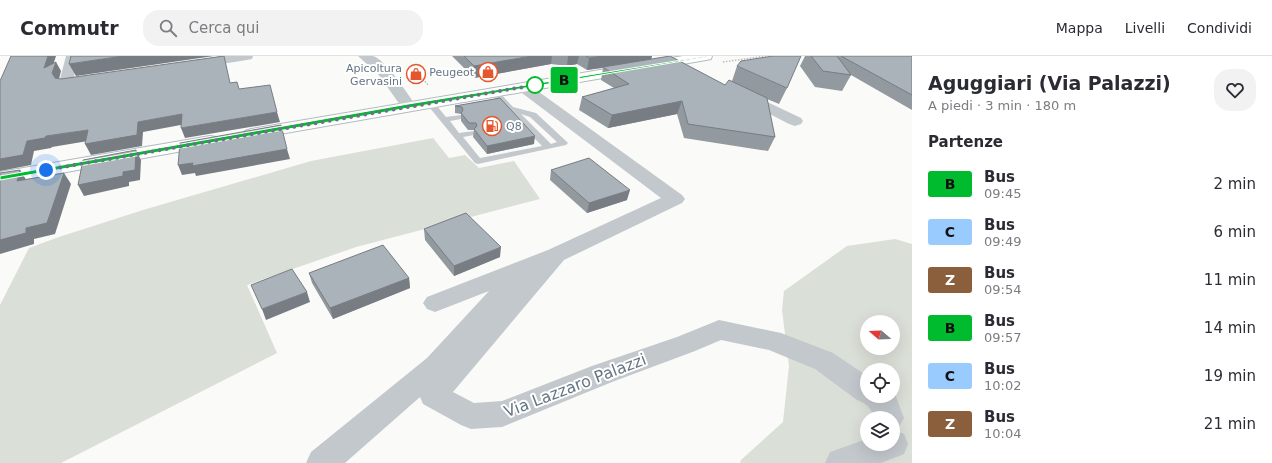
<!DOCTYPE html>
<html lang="it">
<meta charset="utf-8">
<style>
body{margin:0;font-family:"DejaVu Sans",sans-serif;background:#f2f2f3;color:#2b2b33;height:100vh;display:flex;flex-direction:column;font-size:15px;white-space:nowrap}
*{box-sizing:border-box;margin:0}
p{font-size:13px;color:#7c7c81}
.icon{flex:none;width:22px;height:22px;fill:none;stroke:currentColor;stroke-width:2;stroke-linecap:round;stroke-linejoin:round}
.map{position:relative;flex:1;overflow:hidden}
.drawer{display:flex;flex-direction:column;background:#fff;width:360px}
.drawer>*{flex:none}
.badge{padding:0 8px;border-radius:3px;font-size:14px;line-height:26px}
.needle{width:26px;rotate:289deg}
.tools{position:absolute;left:860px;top:259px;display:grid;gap:8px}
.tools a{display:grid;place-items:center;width:40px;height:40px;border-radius:50%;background:#fff;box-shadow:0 4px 16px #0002;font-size:20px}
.you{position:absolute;width:20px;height:20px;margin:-10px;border:3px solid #fff;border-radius:50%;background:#1a73e8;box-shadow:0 0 0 6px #1a73e833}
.map>.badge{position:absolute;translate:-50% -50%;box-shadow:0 0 0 2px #fff}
h2{padding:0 16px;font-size:15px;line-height:36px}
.round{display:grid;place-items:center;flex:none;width:42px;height:42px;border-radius:16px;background:#f2f2f3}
.headline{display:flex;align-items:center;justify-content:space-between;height:68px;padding:0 16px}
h1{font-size:19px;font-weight:800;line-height:30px}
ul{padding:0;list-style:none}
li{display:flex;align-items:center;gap:12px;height:48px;padding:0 16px}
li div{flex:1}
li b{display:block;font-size:15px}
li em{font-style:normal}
li .badge{min-width:44px;font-weight:700;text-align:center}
header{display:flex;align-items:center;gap:24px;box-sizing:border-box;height:56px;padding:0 20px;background:#fff;border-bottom:1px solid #e1e1e2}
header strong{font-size:19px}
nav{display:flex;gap:22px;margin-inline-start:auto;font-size:14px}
.search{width:280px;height:36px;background:#f2f2f3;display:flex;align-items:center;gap:10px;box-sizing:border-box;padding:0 14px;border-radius:16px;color:#7c7c81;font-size:15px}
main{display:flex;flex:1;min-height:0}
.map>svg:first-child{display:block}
.green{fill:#dadfd7;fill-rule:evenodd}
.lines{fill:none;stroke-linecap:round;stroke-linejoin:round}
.secondary-casing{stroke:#b3babf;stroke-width:2}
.path{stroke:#bbbfc2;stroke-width:1.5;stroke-dasharray:1.5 1.5;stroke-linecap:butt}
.service{fill:#c3c8cc;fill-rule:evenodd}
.minor{fill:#c3c8cc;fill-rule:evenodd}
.secondary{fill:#fff;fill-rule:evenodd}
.wall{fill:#929a9f}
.shaded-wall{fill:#777d82}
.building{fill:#aab3b9;stroke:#777d82}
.line{fill:#00bb2d;stroke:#fff}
.walk{stroke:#657683;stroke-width:4;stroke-dasharray:0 7.2}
.stop-dot{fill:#fff;stroke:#00bb2d;stroke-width:2}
.labels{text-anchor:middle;stroke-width:4;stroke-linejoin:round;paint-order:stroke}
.far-poi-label{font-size:11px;fill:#657683;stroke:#fff;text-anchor:end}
.near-street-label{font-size:16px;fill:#657683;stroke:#fff}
</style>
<header>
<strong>Commutr</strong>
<div class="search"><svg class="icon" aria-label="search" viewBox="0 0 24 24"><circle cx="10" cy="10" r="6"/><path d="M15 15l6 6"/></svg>Cerca qui</div>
<nav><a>Mappa</a><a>Livelli</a><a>Condividi</a></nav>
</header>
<main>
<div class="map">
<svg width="912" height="407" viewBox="0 0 912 407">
<rect width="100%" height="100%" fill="#fafaf8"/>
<path class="green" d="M433,82L449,102L465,99L479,112L514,105L540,143L356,191L247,229L277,297L61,407H0V249L29,192L59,181L143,154L311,105Z
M895,183L912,188V407H740L741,404L783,366L789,310L782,254L784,235L847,190ZM867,266H893V292H867ZM867,314H893V340H867ZM867,362H893V388H867Z"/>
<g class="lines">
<g class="secondary-casing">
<path id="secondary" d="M683,0H712L711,3L706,4L251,83L245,81L243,78L245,75L251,73Z
M210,80L216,81L218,85L216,89L0,128V116Z"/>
</g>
<path class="path" d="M723,6L766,0
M423,23L428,29"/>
<path class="service" d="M491,34H497L513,51L536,57L566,85L568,87L566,89L478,108L475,107L425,46L426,44H432L446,61L461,59L462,61L461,63L450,65L459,77L474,75L475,77L474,79L463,81L480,102L542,90L491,38ZM521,58L530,61L557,86L551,88Z"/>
<path class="minor" d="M66,0H78L74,21L91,19L96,20L98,23L96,26L66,31L61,30L59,27Z
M222,0H253L252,3L247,4L196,12L191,11L189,8L191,5Z
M358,0C362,0 369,0 373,0C386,4 408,38 416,50L413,53L408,55L403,53L378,18Z
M523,27L528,28L682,139L685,143L682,147L564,204L453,336L474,347L502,345L592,310L677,281L719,264L781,277L833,297L867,320V340H893V337L895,338L904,362L899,371L893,374L904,378L908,388L904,398L881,407H825L830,396L867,383V388H893V362H874C872,353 866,347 857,344L815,313L769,294L721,284L695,295L612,326L502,371L471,373L461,369L423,348L420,341L345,407H306L311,396L427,302L489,235L435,256L427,253L423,247L427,241L548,194L661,142L518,34L516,31L518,28Z
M742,34L801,62L803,65L801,68L795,70L789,68L737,41L735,38L737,35Z"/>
<use href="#secondary" class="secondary"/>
</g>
<path class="wall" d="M452,0H652L651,3L725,29L732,25L737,10L787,32L779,48L767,43L775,81L768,95L684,82L677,58L608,72L579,54L582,41L614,32L601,24L603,12L587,14L577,8L567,10L551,8L474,22Z
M805,0H912V54L851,19L842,35L815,31L800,10Z
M500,42L534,88L487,98L473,81L474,74H468L461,65V58L455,57V50Z
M551,114L627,144L587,157L550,124Z
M424,173L500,201L454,220L425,184Z
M309,217L409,222L410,232L333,263L312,227Z"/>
<path class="shaded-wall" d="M48,0H56L49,22L44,12Z
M123,0H214L76,20L69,8Z
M532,0H552L551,8L474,22V10Z
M568,0H579L577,8L567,10Z
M602,0H652L651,4L587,14L589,2Z
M56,6L61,15L58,27L52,17Z
M682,45L677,58L608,72L612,59Z
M277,56L280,66L185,82L181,72Z
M182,58L186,68L143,76L142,90L91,99L85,88L138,66Z
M88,74L94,84L52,91L51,92L34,95L31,109L0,115V103L27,85L46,80Z
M535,80L534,88L487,98V90Z
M287,93L290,103L196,120L195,117L182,119L178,109Z
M136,94L141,104L140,124L129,126V130L84,140L78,129Z
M20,114L27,125H17Z
M64,117L71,128L55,178L34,183V188L0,198V184L26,172Z
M630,134L627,144L587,157L589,147Z
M501,191L500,201L454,220V210Z
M409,222L410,232L333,263L330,252Z
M307,236L310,246L266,264L262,253Z"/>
<path class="building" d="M11,0H48L44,12L56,6L52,17L55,22L61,23L224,0L230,27L237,26L239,33L270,29L277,56L181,72L182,58L138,66L137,79L85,88L88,74L46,80L45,82L27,85L23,99L0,103V25Z
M71,0H123L69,8Z
M464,0H532L474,10Z
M586,0H602L589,2Z
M670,0L725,29L729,24L767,42L775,81L688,68L682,45L612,59L582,41L629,28L603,11Z
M773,0H801L787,32L737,10L741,5Z
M811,0H837L851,19L823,15Z
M841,0H912V39Z
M500,42L535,80L487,90L474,73L477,70L476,67H469L461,57L463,54L462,51L455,50Z
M281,69L287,93L192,110L193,107L178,109L180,87Z
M136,94L135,114L123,116V120L78,129L83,104Z
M589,102L630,134L589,147L551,114Z
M20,114L17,125L64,117L47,167L26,172V177L0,184V117Z
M466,157L501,191L454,210L424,173Z
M383,189L409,222L330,252L309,217Z
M292,213L307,236L262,253L251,229Z"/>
<path class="line" d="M706,1L408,52L0,124V120L408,48L707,0Z"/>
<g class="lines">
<path class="walk" d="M46,114L535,29"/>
</g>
<defs>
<g id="shop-ring" transform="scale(1)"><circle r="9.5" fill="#fff" stroke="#e4572e" stroke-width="1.5"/><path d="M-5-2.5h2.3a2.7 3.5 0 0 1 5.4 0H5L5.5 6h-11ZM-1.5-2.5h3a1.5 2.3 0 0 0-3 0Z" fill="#e4572e"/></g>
<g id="fuel-ring" transform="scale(1)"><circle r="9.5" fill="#fff" stroke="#e4572e" stroke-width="1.5"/><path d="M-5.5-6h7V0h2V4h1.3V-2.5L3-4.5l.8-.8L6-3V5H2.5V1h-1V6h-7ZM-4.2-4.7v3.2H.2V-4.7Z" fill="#e4572e"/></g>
</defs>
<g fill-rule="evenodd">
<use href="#shop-ring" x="488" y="16"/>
<use href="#shop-ring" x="416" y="18"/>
<use href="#fuel-ring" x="492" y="70"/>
</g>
<circle class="stop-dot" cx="535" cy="29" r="8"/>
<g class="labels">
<g class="far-poi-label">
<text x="402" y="16">Apicoltura<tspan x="402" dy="13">Gervasini</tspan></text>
<text x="474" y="20">Peugeot</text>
<text x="506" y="74" text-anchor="start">Q8</text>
</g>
<g class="near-street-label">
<text transform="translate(575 329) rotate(-21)" y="6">Via Lazzaro Palazzi</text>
</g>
</g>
</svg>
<div class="tools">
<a><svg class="needle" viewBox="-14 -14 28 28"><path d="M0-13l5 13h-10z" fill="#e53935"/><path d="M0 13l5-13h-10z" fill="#7c7c81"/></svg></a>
<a><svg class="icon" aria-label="locate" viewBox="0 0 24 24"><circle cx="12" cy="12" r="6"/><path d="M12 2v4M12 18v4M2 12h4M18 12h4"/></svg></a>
<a><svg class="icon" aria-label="layers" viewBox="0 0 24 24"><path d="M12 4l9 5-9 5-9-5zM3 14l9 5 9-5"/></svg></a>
</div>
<div class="you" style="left:46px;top:114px"></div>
<b class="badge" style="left:564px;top:24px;background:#00bb2d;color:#111">B</b>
</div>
<section class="drawer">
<div class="headline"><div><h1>Aguggiari (Via Palazzi)</h1><p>A piedi · 3 min · 180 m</p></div><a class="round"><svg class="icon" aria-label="heart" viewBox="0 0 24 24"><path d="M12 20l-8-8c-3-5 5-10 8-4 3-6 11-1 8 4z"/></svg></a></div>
<h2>Partenze</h2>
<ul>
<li><span class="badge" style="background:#00bb2d;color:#111">B</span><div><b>Bus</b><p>09:45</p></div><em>2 min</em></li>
<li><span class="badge" style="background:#99cbff;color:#111">C</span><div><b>Bus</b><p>09:49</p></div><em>6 min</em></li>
<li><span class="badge" style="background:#8b5e3c;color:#fff">Z</span><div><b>Bus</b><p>09:54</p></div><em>11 min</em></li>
<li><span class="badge" style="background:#00bb2d;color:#111">B</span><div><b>Bus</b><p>09:57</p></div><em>14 min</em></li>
<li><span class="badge" style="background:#99cbff;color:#111">C</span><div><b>Bus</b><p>10:02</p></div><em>19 min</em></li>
<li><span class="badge" style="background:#8b5e3c;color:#fff">Z</span><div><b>Bus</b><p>10:04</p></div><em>21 min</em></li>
</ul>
</section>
</main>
